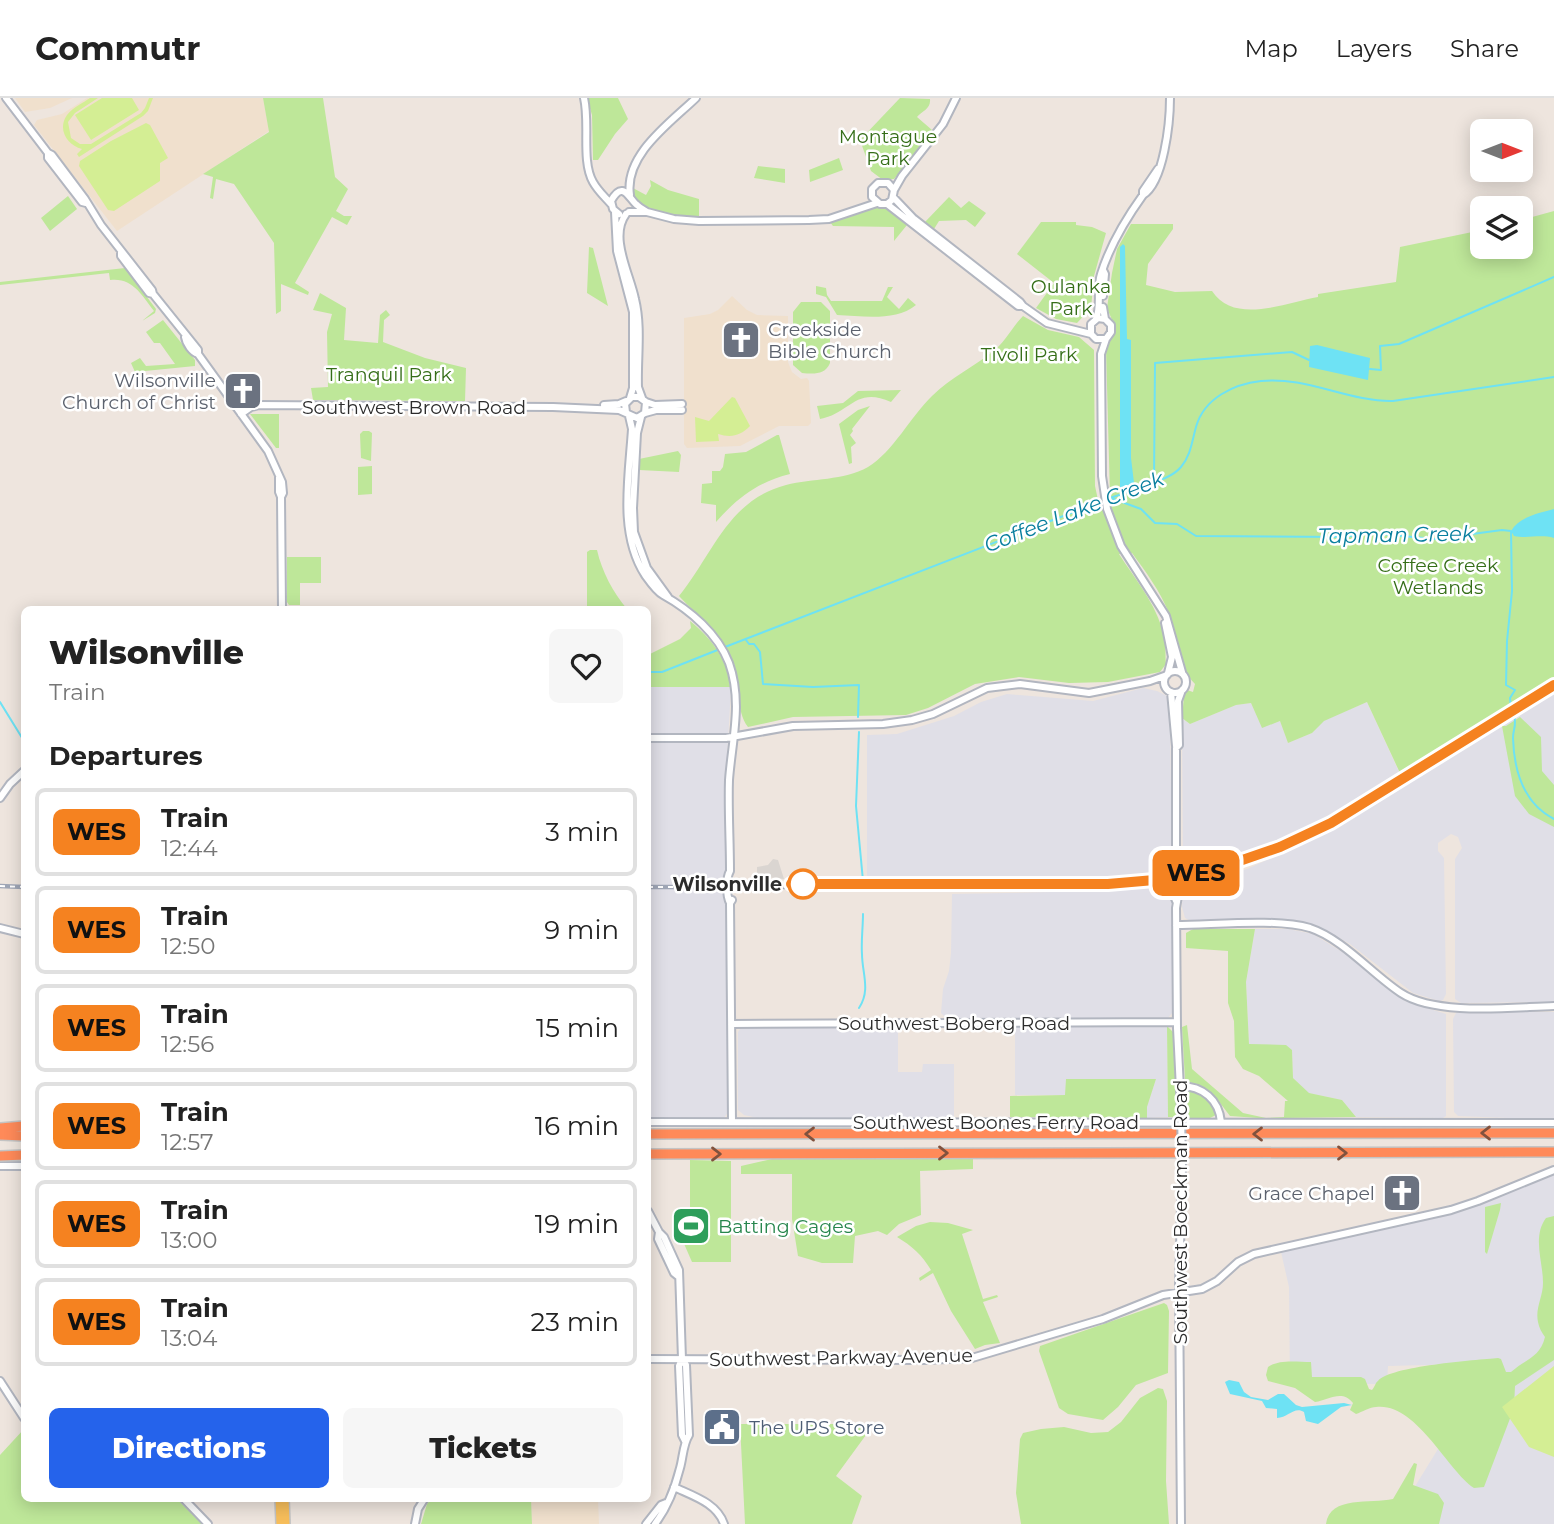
<!DOCTYPE html>
<style>
body{margin:0;font-family:Montserrat,sans-serif;background:#f6f6f6;color:#222;height:100vh;display:flex;flex-direction:column;font-size:26px;white-space:nowrap}
*{box-sizing:border-box;margin:0}
p{font-size:23px;color:#767676}
.icon{flex:none;width:38px;height:38px;fill:none;stroke:currentColor;stroke-width:2;stroke-linecap:round;stroke-linejoin:round}
.map{position:relative;flex:1;overflow:hidden}
.drawer{position:absolute;left:21px;top:508px;width:630px;height:896px;display:flex;flex-direction:column;background:#fff;border-radius:10px;box-shadow:0 4px 18px #0003}
.drawer>*{flex:none}
.badge{padding:0 14px;border-radius:10px;font-size:24px;line-height:46px}
.needle{width:46px;rotate:90deg}
.buttons{position:absolute;left:1470px;top:21px;display:grid;gap:14px}
.buttons a{display:grid;place-items:center;width:63px;height:63px;border-radius:10px;background:#fff;box-shadow:0 4px 18px #0003;font-size:35px}
.map>.badge{position:absolute;translate:-50% -50%;box-shadow:0 0 0 4px #fff}
h2{padding:0 28px;font-size:26px;line-height:63px}
.round{display:grid;place-items:center;flex:none;width:74px;height:74px;border-radius:10px;background:#f6f6f6}
.head{display:flex;align-items:center;justify-content:space-between;height:119px;padding:0 28px}
h1{font-size:33px;font-weight:800;line-height:52px}
.cta{display:flex;gap:14px;margin-top:auto;padding:14px 28px}
.cta a{flex:1;height:80px;border-radius:10px;background:#2563eb;color:#fff;font-size:28px;font-weight:800;line-height:80px;text-align:center}
.cta a+a{background:#f6f6f6;color:#222}
ul{padding:0;list-style:none}
li{display:flex;align-items:center;gap:21px;height:88px;margin:0 14px 10px;padding:0 14px;border:4px solid #e0e0e0;border-radius:10px}
li div{flex:1}
li b{display:block;font-size:26px}
li em{font-style:normal}
li .badge{min-width:77px;font-weight:700;text-align:center}
header{display:flex;align-items:center;gap:42px;box-sizing:border-box;height:98px;padding:0 35px;background:#fff;border-bottom:2px solid #e0e0e0}
header strong{font-size:33px}
nav{display:flex;gap:38px;margin-inline-start:auto;font-size:24px}
.map>svg:first-child{display:block}
.industrial{fill:#e0dfe7}
.education{fill:#f0e0cd}
.green{fill:#bee799}
.pitch{fill:#d4ee94}
.plaza{fill:#dad5d1}
.water{fill:#6ee2f4}
.lines{fill:none;stroke-linecap:round;stroke-linejoin:round}
.stream{stroke:#6ee2f4;stroke-width:2}
.secondary-casing{stroke:#b2b6c0;stroke-width:10}
.primary-casing{stroke:#c4c4c4;stroke-width:10}
.highway-casing{stroke:#c4c4c4;stroke-width:12}
.secondary{stroke:#fff;stroke-width:6}
.primary{stroke:#f7be5b;stroke-width:7}
.highway{stroke:#ff8a59;stroke-width:9}
.rail-casing{stroke:#a0a7b7;stroke-width:4.5}
.rail{stroke:#fff;stroke-width:2;stroke-dasharray:5;stroke-linecap:butt}
.secondary-bridge-casing{stroke:#b2b6c0;stroke-width:10;stroke-linecap:butt}
.secondary-bridge{stroke:#fff;stroke-width:6}
.oneway{stroke:#80523e}
.line-casing{stroke:#fff;stroke-width:16}
.line{stroke:#f58220;stroke-width:10}
.stop-dot{fill:#fff;stroke:#f58220;stroke-width:3.5}
.labels{text-anchor:middle;stroke-width:5;stroke-linejoin:round;paint-order:stroke}
.park-label{font-size:19px;fill:#356e18;stroke:#fff}
.worship-label{font-size:19px;fill:#5b616d;stroke:#fff;text-anchor:end}
.street-label{font-size:19px;fill:#2c2c2c;stroke:#fff}
.stop-label{font-size:19px;font-weight:bold;fill:#2c2c2c;stroke:#fff;text-anchor:end}
.leisure-label{font-size:19px;fill:#27864d;stroke:#fff;text-anchor:start}
.service-label{font-size:19px;fill:#4e5e75;stroke:#fff;text-anchor:start}
.water-label{font-size:21px;font-style:italic;fill:#087e9e;stroke:#fff}
</style>
<header>
<strong>Commutr</strong>
<nav><a>Map</a><a>Layers</a><a>Share</a></nav>
</header>
<div class="map">
<svg width="1554" height="1426" viewBox="0 0 1554 1426">
<rect width="100%" height="100%" fill="#eee5de"/>
<path class="industrial" d="M648,589H730L731,591L726,678L729,1013L724,1020L648,1019Z
M1143,590L1157,593L1167,598L1170,606L1172,778L867,783V637L897,636L954,618L981,604L1007,596L1093,603Z
M1554,594V904L1461,905L1455,901V761L1462,750L1458,739L1451,736L1438,745V753L1444,760L1446,896L1443,902L1439,903L1413,895L1350,846L1316,827L1292,823H1191L1185,820L1182,809L1183,785L1247,771L1316,740L1368,711Z
M1367,604L1400,676L1347,709L1290,737L1239,759L1183,772L1182,620L1190,626L1236,607L1251,605L1262,629L1280,623L1288,645L1312,635L1323,623Z
M1172,786L1173,914L1168,920H946L941,915L943,891L949,873L951,855L952,796L1097,793Z
M1255,831H1288L1313,836L1347,857L1405,903L1446,916V1018L1443,1020L1356,1019L1342,1002L1308,995L1293,980L1292,952L1249,946L1246,884Z
M1462,913L1554,914V1022L1458,1018L1454,1014L1453,921L1456,915Z
M1167,928L1168,1019L1147,1020V1009L1156,981H1066V997H1015V929Z
M898,929V974H922L923,966H954V1020H758L744,1017L738,1012V934L741,930Z
M1554,1077V1426H1402L1414,1390L1446,1338L1502,1265L1388,1268L1387,1286H1290L1289,1189L1281,1154L1463,1113Z"/>
<path class="education" d="M15,0H72L50,10L25,14Z
M87,0H263L269,33L117,133L34,27L37,22L62,16Z
M732,198L747,212L757,217L788,218V264L792,274L801,281L807,280L809,283L811,325L808,328H779L740,348L687,350L684,346V220L710,216L718,212Z
M531,1400H598L599,1426H532Z"/>
<path class="green" d="M263,0H323L335,79L348,91L336,113L344,118H352L347,127L332,119L295,185L309,194L308,197L281,186V213L276,216L274,145L234,86L216,81L213,101L210,100L213,79L203,76L269,34Z
M587,0H618L628,21L615,36L598,62H593L592,17Z
M900,0L930,1C931,11 922,13 917,19L932,32L901,73L894,81L883,82L871,73L860,42Z
M839,60L843,72L810,84L809,72Z
M758,68L785,71V85L754,80Z
M650,82L668,92L699,101V119L659,115L638,107L631,89L646,97L651,88Z
M68,98L77,111L50,133L41,120Z
M949,99L961,110L969,103L986,115L975,129L966,122L939,123L934,131L925,124Z
M874,107L888,108L907,127L894,143V129L833,128L830,124L852,118Z
M1554,113V584L1400,681V675L1367,604L1324,623L1312,635L1288,645L1280,623L1262,630L1251,605L1236,607L1190,626L1182,620L1184,598L1187,592L1193,594L1195,586C1176,566 1179,539 1169,515C1160,493 1146,474 1132,455L1119,456C1137,484 1160,510 1165,544C1166,551 1165,559 1166,566L1160,574L1108,584L1069,585L1019,579L975,586L928,610L906,617L793,619L748,629C735,612 741,586 734,566C723,536 699,520 679,498C713,456 728,402 786,387C813,380 843,383 868,369C893,354 911,318 932,298C951,279 976,268 996,251C1007,241 1013,228 1023,218L1048,232L1079,239L1094,252L1095,388L1098,402L1110,398L1106,251L1115,229L1107,210L1112,175L1117,151L1131,126H1173V131L1148,166L1146,187L1175,194L1212,193C1234,227 1285,205 1318,199V196L1396,184L1400,149L1482,132V149H1521V122Z
M1041,124H1076V127L1092,129L1106,135L1094,178L1091,210L1077,225L1056,221L1036,210L1054,185L1017,156Z
M589,149L593,150L608,208L587,195Z
M125,170L156,211L155,215L142,223L154,213C142,197 132,179 110,182L109,175L0,187V184Z
M816,188L826,190L827,197L831,203H882L888,189H893L887,199L899,211L908,200L916,207C895,224 862,218 837,217L826,199L816,196Z
M320,195L346,210L344,242L378,245L380,217L386,212L390,217L384,222L383,244L425,260L466,270L465,303L313,302L311,290L328,289L327,234L332,216L313,212Z
M801,204H821L830,213V265C825,277 814,276 802,275L793,267V214Z
M163,222L195,262V268L135,274L131,265L140,260L146,268L175,266L160,245H154L146,234Z
M901,292L891,304C855,288 850,316 820,321L817,308L843,305L858,293Z
M870,308L852,331L853,333L850,337L856,345L851,349L852,365L849,366L839,326L858,312Z
M250,316H279V350H276Z
M363,333H369L372,335L371,363L361,360L360,336Z
M777,337H779L790,376C758,384 737,400 716,424V407L701,405L702,386L712,385V373H720L723,369L725,356L746,354Z
M678,353L681,357L679,374L639,372V361Z
M372,368V396L358,397V369Z
M590,452H597C602,474 613,494 627,511H587V454Z
M287,459H321V485H300V507H289L287,504Z
M690,523C710,539 729,562 730,589H648V557L680,541L691,530Z
M1520,619L1541,639L1542,673L1554,687V729L1529,716L1515,698L1502,628H1506Z
M1193,831H1255L1246,884L1249,946L1286,947L1292,952L1293,980L1309,995L1342,1002L1356,1019L1285,1020L1286,1022L1230,1018L1217,1001L1199,988L1185,982L1182,929L1187,927L1192,971L1243,1015L1266,1020L1284,1019L1285,1003H1288L1259,978L1243,971L1235,959L1234,923L1228,905V853L1186,850V835Z
M1167,928L1173,934L1177,1019H1168Z
M1066,981H1156L1147,1009V1020L1010,1019V998L1065,997Z
M1188,993C1201,993 1215,1003 1216,1017L1208,1021L1184,1022V1001Z
M973,1060V1071L920,1073L921,1117L899,1126L887,1137L878,1133L855,1138L853,1165H822L798,1158L792,1121V1076H741V1068L772,1061Z
M690,1062L731,1063V1164H692L678,1132V1120H690Z
M1501,1105L1500,1112L1487,1156L1485,1154V1109Z
M1554,1118V1262L1515,1288L1514,1310L1484,1389L1474,1390C1447,1372 1416,1304 1376,1309C1370,1309 1362,1314 1356,1316L1350,1312L1353,1305C1342,1291 1329,1302 1315,1304L1295,1290L1268,1283L1266,1277L1268,1269C1279,1261 1297,1264 1311,1264L1312,1279H1361L1365,1281L1369,1291L1372,1292C1375,1289 1375,1285 1378,1283C1390,1268 1476,1262 1498,1260L1501,1261L1506,1274H1511C1525,1261 1540,1260 1545,1239C1542,1235 1539,1230 1538,1224C1535,1210 1543,1199 1543,1185C1543,1163 1532,1139 1546,1120Z
M930,1124L948,1125L973,1132L962,1136L983,1201L997,1197L998,1199L983,1204L1000,1245L985,1247L975,1251L951,1213L933,1175L920,1183L919,1180L931,1172C922,1157 912,1148 897,1139L916,1128Z
M1164,1205L1167,1207L1169,1213L1168,1275L1136,1287L1118,1309L1103,1322L1068,1316L1059,1310L1039,1253L1040,1248Z
M1158,1290L1163,1291L1167,1303L1166,1383L1169,1426H1021L1016,1395L1020,1341L1023,1335L1041,1331L1064,1329L1091,1335L1108,1334L1121,1324L1140,1300Z
M740,1326H874L836,1378L862,1398L852,1426H745Z
M24,1331V1400H176L202,1426H0V1357Z
M1414,1365L1417,1366L1413,1387L1438,1396L1444,1405L1439,1426H1326C1330,1397 1371,1406 1393,1401Z
M432,1400H531L532,1426H421L427,1406Z"/>
<path class="pitch" d="M90,0H98L75,15L68,24L71,40L80,46H91L141,15L145,10L149,0H153L148,13L143,18L79,59L77,56L82,51C67,47 57,31 67,17C73,9 83,5 90,0Z
M102,0H132L139,12L91,42L75,17Z
M146,25L150,27L168,60L160,65V83L114,113L108,112L79,68L80,63L111,43Z
M732,299L735,300L750,328C740,338 731,340 718,336L719,343L696,344L695,319L709,323Z
M1554,1268V1359L1529,1349L1502,1309Z"/>
<path class="plaza" d="M773,761L778,762L784,781L757,778V769L768,767Z"/>
<path class="water" d="M1123,146L1125,148L1127,241L1131,242V360L1135,393L1120,398V149Z
M1317,247L1370,260L1368,282L1309,269L1310,248Z
M1554,411V440C1540,436 1528,441 1514,438L1511,433C1519,419 1539,415 1554,411Z
M1229,1282L1239,1284L1244,1294L1251,1299L1268,1302L1278,1296H1284L1296,1307L1302,1309L1344,1305L1352,1307L1341,1309L1318,1326L1306,1323L1304,1314C1294,1308 1288,1320 1277,1320V1311L1266,1310L1262,1303L1230,1296L1225,1284Z"/>
<g class="lines">
<path class="stream" d="M1370,271L1381,272L1380,248L1399,246L1554,179
M1154,382L1155,265L1292,254L1309,262
M1133,392C1148,386 1171,381 1181,369C1191,357 1192,343 1196,329C1204,300 1234,286 1261,283C1306,278 1349,304 1393,303L1554,279
M1111,400L1141,411L1155,425L1177,426L1196,438L1344,439L1369,435L1435,441L1502,432L1511,433L1512,493L1507,543L1506,587L1515,592L1510,600L1511,610
M1107,401L1122,396
M746,542L749,546H754L760,554L763,586L813,589L859,587L858,619
M725,549L1102,403
M648,574H662L720,551
M0,604L24,643
M1514,618C1517,627 1513,631 1513,640C1514,673 1523,705 1554,721
M859,634L856,708L863,783
M863,793V791
M859,910C871,892 862,875 862,856C861,843 863,829 863,816"/>
<g class="secondary-casing">
<path id="secondary" d="M6,0L48,55L52,57L85,101L101,127L152,192L153,196
M584,0C590,25 581,63 593,84C598,93 604,98 611,106
M48,55V60L82,104L86,105
M894,92L888,85H878L872,91V99L880,106H887L892,102L894,92L902,78L943,26L956,0
M630,97C624,57 670,25 696,0
M1143,97V93L1158,71
M893,99L913,120L1020,204L1023,208
M887,106L1018,208H1023L1047,225L1091,236
M615,114L617,153L633,214V290L630,300
M629,114H647L674,121L699,123L809,122L829,121L877,105
M619,116L613,111L611,103C623,81 629,101 637,107C640,110 644,112 647,114
M626,116C609,139 630,176 635,201C642,229 637,260 638,289L642,300
M121,153V158L149,195L153,196L198,252V256L268,353L282,384L283,395L281,399L282,511
M1103,198L1105,176L1103,172
M1103,209L1105,221L1111,227V234L1106,241H1096L1091,236V226L1098,220L1105,221
M1096,221C1102,207 1096,191 1101,176C1110,147 1125,122 1143,97C1164,84 1170,24 1170,0
M185,239C186,246 192,254 198,256
M1106,241L1101,256L1102,378L1107,411L1121,448L1166,518L1182,574
M646,304L655,307L682,306
M604,307L619,306L626,303
M645,315L656,312H682
M241,316L251,309L259,307L553,309L619,312L637,320L645,315L646,304L639,299H632L625,306L626,314
M629,318L632,331C629,379 618,435 645,477C650,484 656,493 663,497C690,512 718,536 729,565C743,604 732,642 729,682C728,712 730,742 730,773C726,780 726,797 730,805
M641,319L637,335L633,410L634,434L647,470L668,499
M279,379V394L281,399
M1165,525L1172,559L1168,575
M1164 584a11 11 0 1 1 22 0a11 11 0 1 1-22 0Z
M1171,594L1176,648
M648,640H726L793,628L883,626L912,622L933,616L987,590L1020,586L1089,595L1150,583L1167,577
M0,700L10,686L24,673
M1176,762C1172,773 1171,793 1176,803
M1176,827C1213,827 1276,820 1310,830C1343,841 1372,876 1401,895C1436,918 1512,909 1554,908
M0,830L24,836
M731,926L1177,924
M1180,988C1203,988 1219,1002 1221,1024
M1181,1012L1177,930L1176,810L1178,798V769L1176,762V650L1179,647L1178,603L1182,592
M648,1024L1554,1025
M732,1024L730,805L732,802
M0,1068H24
M648,1113L659,1134L664,1139L679,1172L682,1261L679,1268L682,1337L685,1343
M659,1134L658,1141L674,1175L679,1179
M648,1261L923,1262L972,1260L1103,1221L1163,1197L1202,1191L1217,1183L1238,1164L1254,1156L1451,1112L1478,1103L1554,1072
M0,1283L24,1320
M674,1389C693,1398 717,1405 724,1426
M183,1400L208,1426
M415,1426L418,1411L425,1400
M646,1426L661,1407L666,1405
M655,1426C667,1410 675,1390 680,1370C683,1360 683,1346 689,1337L686,1267L682,1261
M1181,1426L1179,1189L1182,1070"/>
</g>
<g class="primary-casing">
<path id="primary" d="M279,1400L280,1426
M285,1400L286,1426"/>
</g>
<g class="highway-casing">
<path id="highway" d="M0,1030L24,1028
M648,1036L1554,1035
M0,1037L24,1038
M648,1056L1554,1054
M0,1058L24,1057"/>
</g>
<use href="#secondary" class="secondary"/>
<use href="#primary" class="primary"/>
<use href="#highway" class="highway"/>
<g class="rail-casing">
<path id="rail" d="M0,788L24,789
M648,789H1103L1141,787L1182,781L1237,767L1287,749L1347,719L1554,590"/>
</g>
<use href="#rail" class="rail"/>
<g class="secondary-bridge-casing">
<path id="secondary-bridge" d="M1181,1012L1182,1070"/>
</g>
<use href="#secondary-bridge" class="secondary-bridge"/>
</g>
<defs><path id="oneway-chevron" d="M-2-3.5L2.5 0L-2 3.5" fill="none" stroke-width="1.6" stroke-linecap="round" stroke-linejoin="round" transform="scale(1.75)"/></defs>
<g class="oneway">
<use href="#oneway-chevron" transform="translate(1486 1035) rotate(180)"/>
<use href="#oneway-chevron" transform="translate(810 1036) rotate(180)"/>
<use href="#oneway-chevron" transform="translate(1258 1036) rotate(180)"/>
<use href="#oneway-chevron" transform="translate(943 1055)"/>
<use href="#oneway-chevron" transform="translate(1342 1055)"/>
<use href="#oneway-chevron" transform="translate(716 1056)"/>
</g>
<g class="lines">
<g class="line-casing">
<path id="line" d="M791,786H1108L1166,781L1225,768L1280,749L1331,725L1554,587"/>
</g>
<use href="#line" class="line"/>
</g>
<defs>
<g id="church-square" transform="scale(2.0125)"><rect x="-9" y="-9" width="18" height="18" rx="4" fill="#6b7280" stroke="#fff"/><path d="M-1.2-6h2.4v3.5h3.3v2.4h-3.3V6h-2.4V-.1h-3.3v-2.4h3.3Z" fill="#fff"/></g>
<g id="stadium-square" transform="scale(2.0125)"><rect x="-9" y="-9" width="18" height="18" rx="4" fill="#2e9e5b" stroke="#fff"/><path d="M0-5a6.5 5 0 1 0 0 10a6.5 5 0 1 0 0-10ZM-3.5-1.8h7v3.6h-7Z" fill="#fff"/></g>
<g id="civic-square" transform="scale(2.0125)"><rect x="-9" y="-9" width="18" height="18" rx="4" fill="#5c6f8a" stroke="#fff"/><path d="M-.6-6.5H3V-4.5H.6V-3L4-1V1h2V6H-6V1h2V-1L-.6-3ZM-1.2 2.5V6h2.4V2.5Z" fill="#fff"/></g>
</defs>
<g fill-rule="evenodd">
<use href="#church-square" x="741" y="242"/>
<use href="#church-square" x="243" y="293"/>
<use href="#church-square" x="1402" y="1095"/>
<use href="#stadium-square" x="691" y="1128"/>
<use href="#civic-square" x="722" y="1329"/>
</g>
<circle class="stop-dot" cx="803" cy="786" r="14"/>
<g class="labels">
<g class="park-label">
<text x="888" y="45">Montague<tspan x="888" dy="22">Park</tspan></text>
<text x="1071" y="195">Oulanka<tspan x="1071" dy="22">Park</tspan></text>
<text x="1029" y="263">Tivoli Park</text>
<text x="389" y="283">Tranquil Park</text>
<text x="1438" y="474">Coffee Creek<tspan x="1438" dy="22">Wetlands</tspan></text>
</g>
<g class="worship-label">
<text x="768" y="238" text-anchor="start">Creekside<tspan x="768" dy="22">Bible Church</tspan></text>
<text x="216" y="289">Wilsonville<tspan x="216" dy="22">Church of Christ</tspan></text>
<text x="1375" y="1102">Grace Chapel</text>
</g>
<g class="street-label">
<text x="414" y="316">Southwest Brown Road</text>
<text x="954" y="932">Southwest Boberg Road</text>
<text x="996" y="1031">Southwest Boones Ferry Road</text>
<text transform="translate(1180 1114) rotate(-90)" y="7">Southwest Boeckman Road</text>
<text transform="translate(841 1259) rotate(-1)" y="7">Southwest Parkway Avenue</text>
</g>
<g class="stop-label">
<text x="782" y="793">Wilsonville</text>
</g>
<g class="leisure-label">
<text x="718" y="1135">Batting Cages</text>
</g>
<g class="service-label">
<text x="749" y="1336">The UPS Store</text>
</g>
<g class="water-label">
<text transform="translate(1074 414) rotate(-21)" y="7">Coffee Lake Creek</text>
<text transform="translate(1396 437) rotate(-1)" y="7">Tapman Creek</text>
</g>
</g>
</svg>
<div class="buttons">
<a><svg class="needle" viewBox="-14 -14 28 28"><path d="M0-13l5 13h-10z" fill="#e53935"/><path d="M0 13l5-13h-10z" fill="#767676"/></svg></a>
<a><svg class="icon" aria-label="layers" viewBox="0 0 24 24"><path d="M12 4l9 5-9 5-9-5zM3 14l9 5 9-5"/></svg></a>
</div>
<b class="badge" style="left:1196px;top:775px;background:#f58220;color:#111">WES</b>
<section class="drawer">
<div class="head"><div><h1>Wilsonville</h1><p>Train</p></div><a class="round"><svg class="icon" aria-label="heart" viewBox="0 0 24 24"><path d="M12 20l-8-8c-3-5 5-10 8-4 3-6 11-1 8 4z"/></svg></a></div>
<h2>Departures</h2>
<ul>
<li><span class="badge" style="background:#f58220;color:#111">WES</span><div><b>Train</b><p>12:44</p></div><em>3 min</em></li>
<li><span class="badge" style="background:#f58220;color:#111">WES</span><div><b>Train</b><p>12:50</p></div><em>9 min</em></li>
<li><span class="badge" style="background:#f58220;color:#111">WES</span><div><b>Train</b><p>12:56</p></div><em>15 min</em></li>
<li><span class="badge" style="background:#f58220;color:#111">WES</span><div><b>Train</b><p>12:57</p></div><em>16 min</em></li>
<li><span class="badge" style="background:#f58220;color:#111">WES</span><div><b>Train</b><p>13:00</p></div><em>19 min</em></li>
<li><span class="badge" style="background:#f58220;color:#111">WES</span><div><b>Train</b><p>13:04</p></div><em>23 min</em></li>
</ul>
<div class="cta"><a>Directions</a><a>Tickets</a></div>
</section>
</div>
